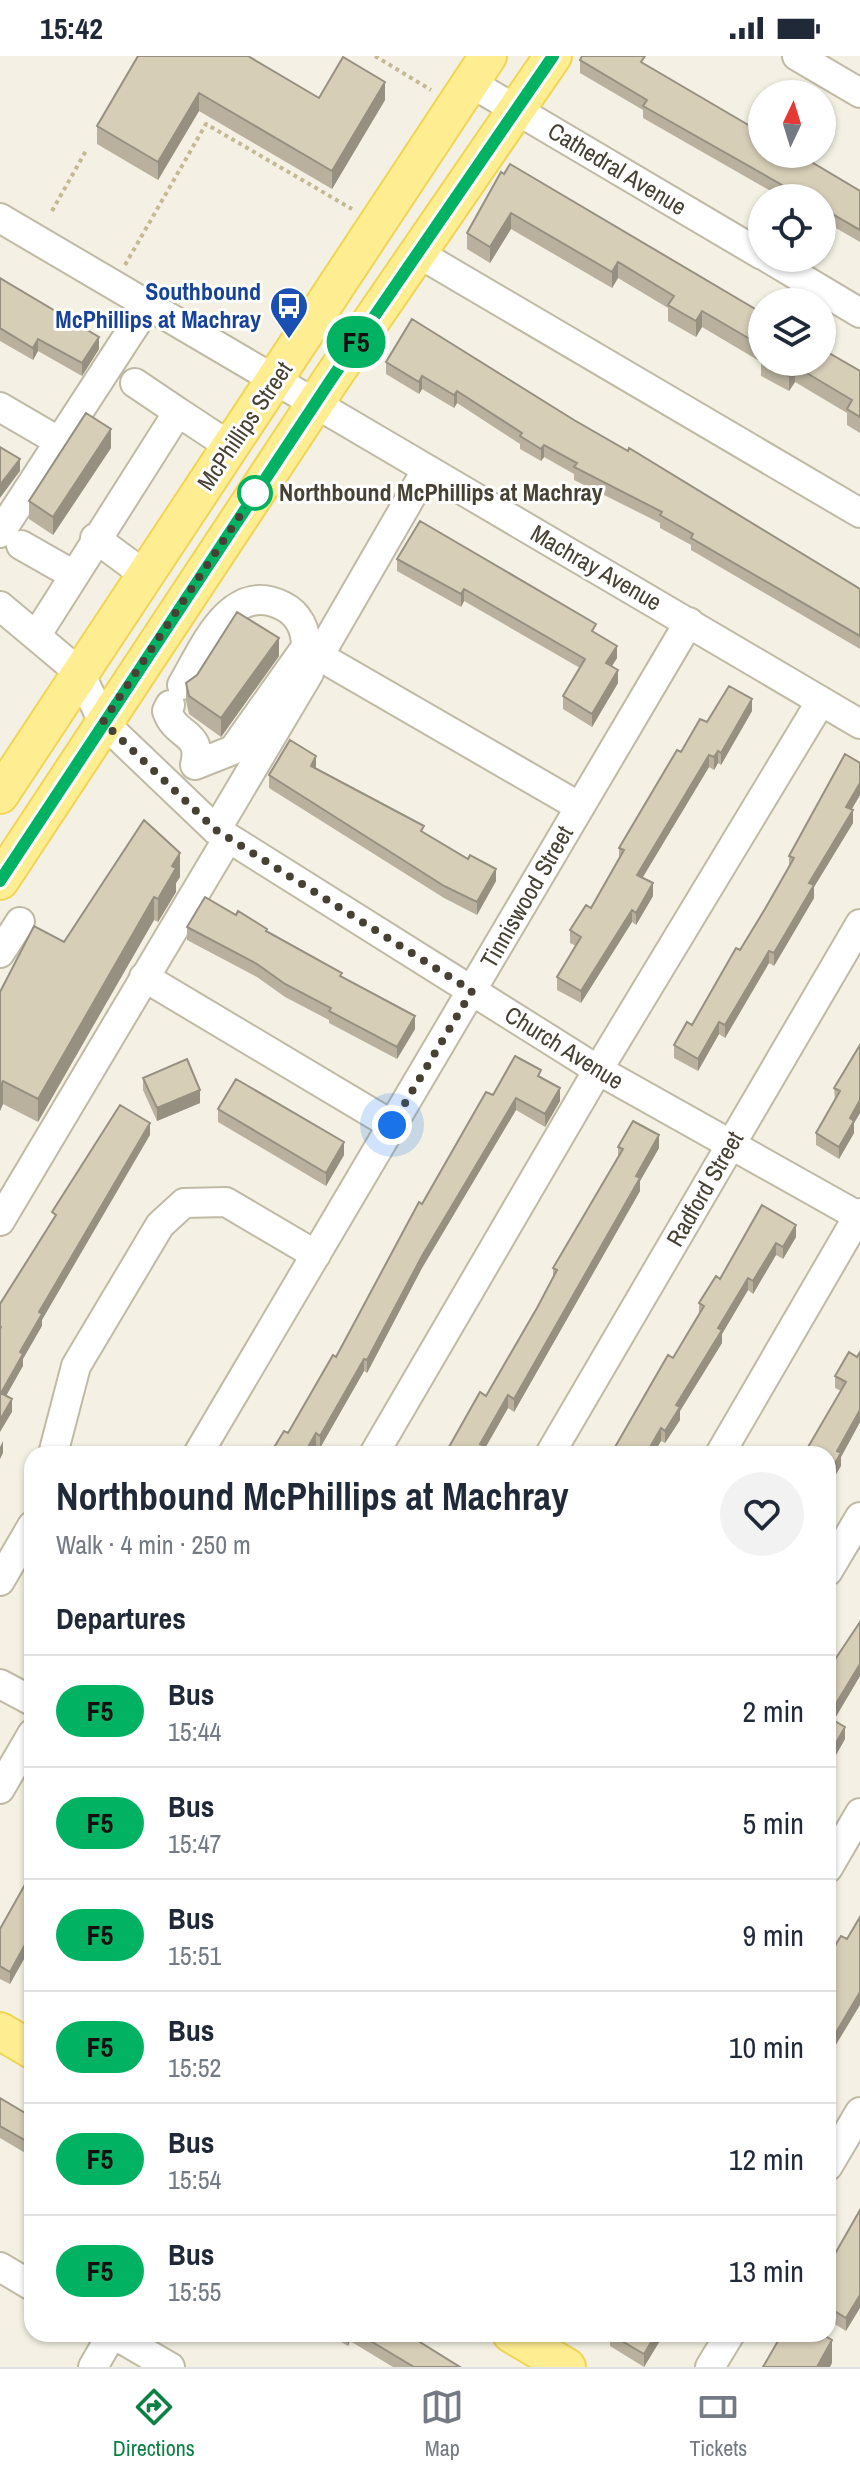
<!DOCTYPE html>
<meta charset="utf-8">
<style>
body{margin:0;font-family:"Archivo Narrow",sans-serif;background:#f2f2f3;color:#1f2937;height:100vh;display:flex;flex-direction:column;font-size:30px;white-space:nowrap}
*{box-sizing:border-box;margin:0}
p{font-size:26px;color:#747a83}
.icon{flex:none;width:44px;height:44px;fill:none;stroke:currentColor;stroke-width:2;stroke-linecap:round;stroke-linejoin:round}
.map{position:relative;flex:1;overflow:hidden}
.panel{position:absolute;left:24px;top:1390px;width:812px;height:896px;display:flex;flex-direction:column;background:#fff;border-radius:24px;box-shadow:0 2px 6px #0004}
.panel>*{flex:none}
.badge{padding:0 16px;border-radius:26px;font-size:28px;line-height:52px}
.needle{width:52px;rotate:4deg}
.fabs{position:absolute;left:748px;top:24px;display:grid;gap:16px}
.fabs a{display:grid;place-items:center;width:88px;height:88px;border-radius:50%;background:#fff;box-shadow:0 2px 6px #0004;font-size:40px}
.you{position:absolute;width:40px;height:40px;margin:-20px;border:6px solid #fff;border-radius:50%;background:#1a73e8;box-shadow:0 0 0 12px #1a73e833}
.map>.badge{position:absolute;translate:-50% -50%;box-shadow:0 0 0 4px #fff}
h2{padding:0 32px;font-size:30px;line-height:72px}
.round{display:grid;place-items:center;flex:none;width:84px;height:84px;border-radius:42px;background:#f2f2f3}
.overview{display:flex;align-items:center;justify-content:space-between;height:136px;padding:0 32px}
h1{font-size:38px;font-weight:700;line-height:60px}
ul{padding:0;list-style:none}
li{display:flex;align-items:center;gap:24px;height:112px;padding:0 32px;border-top:2px solid #e0e1e3}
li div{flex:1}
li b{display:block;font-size:30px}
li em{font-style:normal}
li .badge{min-width:88px;font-weight:700;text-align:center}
.status{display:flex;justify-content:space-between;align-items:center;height:56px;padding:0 40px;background:#fff;direction:ltr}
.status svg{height:22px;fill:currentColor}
.menu{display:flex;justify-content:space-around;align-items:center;height:112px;border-top:2px solid #e0e1e3;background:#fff;font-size:22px;color:#747a83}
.menu a{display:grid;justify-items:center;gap:4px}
.menu .active{color:#0b8043}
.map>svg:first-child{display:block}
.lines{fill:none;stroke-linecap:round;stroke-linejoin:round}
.minor-casing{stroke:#c0baa5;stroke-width:32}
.major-casing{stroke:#f0d555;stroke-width:40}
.path{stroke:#c4b995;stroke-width:4;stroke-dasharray:4 4;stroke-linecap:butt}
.minor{stroke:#fff;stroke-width:28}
.major{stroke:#ffed92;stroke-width:36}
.wall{fill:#b9b19e}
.shaded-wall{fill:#969081}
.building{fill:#d7ceb8;stroke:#969081;stroke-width:2}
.line-casing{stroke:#fff;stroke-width:18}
.line{stroke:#00b262;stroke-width:12}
.walk{stroke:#474133;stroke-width:8;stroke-dasharray:0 14.4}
.stop-dot{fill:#fff;stroke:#00b262;stroke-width:4}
.labels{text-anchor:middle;stroke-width:6;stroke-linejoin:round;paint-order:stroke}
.street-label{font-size:24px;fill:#474133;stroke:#fff}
.transit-label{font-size:24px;font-weight:bold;fill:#164399;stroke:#fff;text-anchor:end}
.stop-label{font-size:24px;font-weight:bold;fill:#474133;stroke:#fff;text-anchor:start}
</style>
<div class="status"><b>15:42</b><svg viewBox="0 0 49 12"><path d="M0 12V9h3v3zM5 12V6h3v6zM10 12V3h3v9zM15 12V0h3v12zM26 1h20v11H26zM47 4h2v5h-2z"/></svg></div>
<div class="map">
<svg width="860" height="2311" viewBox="0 0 860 2311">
<rect width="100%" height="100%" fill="#f4f1e4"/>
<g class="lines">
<g class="minor-casing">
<path id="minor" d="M797,0L860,37
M471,27L762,199
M0,162L860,668
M416,196L860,457
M768,202L860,257
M135,327L178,356
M0,351L60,386
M427,413L319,600L580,751
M0,477L148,249
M95,482L145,519
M21,489L72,518
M0,550L80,617L103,666L216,774L598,1014L860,1161
M36,580L178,356L231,391
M170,649L167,655C176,682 203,675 195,709L233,694L306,591C306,574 299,558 283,550C230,523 203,594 182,629
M216,774L309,617
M0,897L20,866
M144,921L392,1069
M0,1165L228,782
M53,1398L76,1310L160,1169L184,1147L226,1146L316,1199
M198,1398L689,566
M374,1398L598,1014L821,645
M550,1398L860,868
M720,1398L860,1157
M828,1515L860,1461
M0,1525L32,1470
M0,1628L32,1645
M0,1733L32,1678
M828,1812L860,1757
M828,2110L860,2056
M0,2211L32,2230
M113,2278L170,2311
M93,2311L112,2278
M710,2311L730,2278"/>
</g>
<g class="major-casing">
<path id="major" d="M0,739L488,0
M0,825L332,322L553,0
M0,1975L32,1994
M511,2278L567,2311"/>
</g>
<path class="path" d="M375,0L431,34
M52,155L87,93
M125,209L206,68L352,153"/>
<use href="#minor" class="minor"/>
<use href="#major" class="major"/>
</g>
<path class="wall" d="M138,0L319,42L385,44L332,133L199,55L158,124L97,88V70Z
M580,4L645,8L860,135V186L822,164V142H783L643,62V54L580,17Z
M501,116L762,257V306H822L860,315V377L847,369V357L795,326L789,335L761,320V306L702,271L696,281L668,265V252L618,222L612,232L511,173L490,207L467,193V177Z
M0,222L99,293L82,320L38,295L33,304L0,285Z
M386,306L574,364L860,533V593L691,494V489L660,472V467L574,424V418L544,401L541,405L520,393V388L457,347L454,352L422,333L419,338L386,318Z
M111,392L53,479L29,463V445Z
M397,503L596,578L617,602L612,610L618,627L592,671L563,653V640L580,612L464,545L461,551L397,515Z
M279,600L221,681L189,658L186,645V627Z
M752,655L721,709L718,707L714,714L709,711L642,822L653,840L636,869L632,866L581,947L557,934V921L576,890L570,887V874L591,852L619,802V792L681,696L707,666Z
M860,707V739L851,754L853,767L814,831V842L774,910L769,907L725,982L719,978L698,1015L674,1002V989L692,969L740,894L789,811V800Z
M316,713L424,777L496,825L477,859L444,842L269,732V719Z
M180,821L176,827V836L158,866L154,864L38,1066L3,1048L0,1055V936L64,886Z
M187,871L267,876L342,920L415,973L397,1003L329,967V964L285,941L257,921L187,884Z
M860,989V1057L854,1067V1077L839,1103L816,1089V1077L835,1045L834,1032Z
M541,1021L560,1045L545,1071L516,1054L422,1212L367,1317L364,1315L320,1392L316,1390L312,1398H270L288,1377L336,1301L422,1148L493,1039Z
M143,1022L200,1047L157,1065L143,1034Z
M218,1053L344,1099L326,1130L218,1066Z
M618,1091L659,1092L640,1125V1135L514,1356L508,1352L484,1394V1398H445L486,1340L537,1252L553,1221V1212L618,1100Z
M762,1149L796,1181L783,1203L776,1199L753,1238L748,1234L722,1278V1287L680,1355V1364L665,1387L661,1385L653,1398H611L673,1302L699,1257V1247L720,1223Z
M860,1296V1366L841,1401V1410V1335L835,1332V1320L857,1301Z
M860,1566V1620L834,1664L845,1683L832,1706L828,1704V1610L830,1611Z
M32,1816L10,1928L0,1923V1873Z
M0,2042L32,2061V2101L0,2082Z
M860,2154L846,2275L828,2264V2210Z
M327,2278H407L460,2311H393L350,2285L348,2290Z
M610,2278H664L644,2311L610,2290Z"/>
<path class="shaded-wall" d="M385,26V44L332,133V115Z
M199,37V55L158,124V106Z
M511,157V173L490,207V191Z
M618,206V222L612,232V216Z
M702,255V271L696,281V265Z
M99,281V293L82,320V307Z
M38,283V295L33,304V292Z
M795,310V326L789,335V320Z
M422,320V333L419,338V326Z
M457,335V347L454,352V339Z
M111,373V392L53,479V461Z
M544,389V401L541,405V393Z
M20,403V415L0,442V429Z
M464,533V545L461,551V538Z
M279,582V600L221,681V662Z
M617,590V602L606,619V607Z
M618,614V627L592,671V658Z
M752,643V655L721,709V697Z
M718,695V707L714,714V701Z
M709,699V711L637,831V819Z
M316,700V712L311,710Z
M860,727V739L846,763V751Z
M853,754V767L814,831V842L774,910V897L809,827Z
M180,797V821L176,827V836L158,866V843L172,810Z
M496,813V825L477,859V846Z
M653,827V840L636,869V857Z
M154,841V864L38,1066V1043Z
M632,854V866L581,947V935Z
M769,895V907L725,982V969Z
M415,960V973L397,1003V991Z
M719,966V978L698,1015V1003Z
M3,1025V1048L0,1055V1031Z
M560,1032V1045L545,1071V1058Z
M200,1034V1047L157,1065V1052Z
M516,1042V1054L422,1212L367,1317V1304L422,1200Z
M860,1044V1057L854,1067V1077L839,1103V1091L850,1062Z
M150,1067V1079L42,1264V1270L23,1303V1310L1,1349V1337L39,1256Z
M659,1079V1092L640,1125V1135L514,1356V1343Z
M344,1086V1099L326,1130V1117Z
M796,1169V1181L783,1203V1191Z
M776,1187V1199L753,1238V1225Z
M748,1222V1234L722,1278V1287L680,1355V1364L665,1387V1375L676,1349L718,1272Z
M364,1303V1315L320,1392V1380Z
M508,1339V1352L484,1394V1398H479L480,1388Z
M12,1343V1356L0,1376V1364Z
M860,1354V1366L841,1401V1410L828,1432V1419L837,1395Z
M661,1372V1385L653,1398H646Z
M316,1377V1390L312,1398H304Z
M3,1385V1397L0,1403V1391Z
M860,1608V1620L828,1674V1661Z
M845,1671V1683L832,1706V1694Z
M32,1876V1889L10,1928V1916Z
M860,1936V1949L828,2002V1990Z
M860,2239V2252L846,2275V2262Z
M348,2278H350V2285L348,2290Z
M656,2278H664L644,2311V2298Z
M832,2284V2307L830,2311H817Z"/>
<path class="building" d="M138,0H248L319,42L343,1L385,26L332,115L199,37L158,106L97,70Z
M582,0H645L641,6L762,77V98H798L860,135V174L822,152V142H805L643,50L647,44L580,4Z
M510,108L762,257V290L702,255L696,265L668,249L674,240L618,206L612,216L511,157L490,191L467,177L501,116L504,118Z
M0,222L99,281L82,307L38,283L33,292L0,272Z
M412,263L574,364L628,395L629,392L860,533V580L691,482L693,478L660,459L662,456L574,411L577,407L544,389L541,393L520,380L522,377L457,335L454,339L422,320L419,326L386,306Z
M822,293L860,315V361L847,353L852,344L795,310L789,320L765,306H822Z
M86,357L111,373L53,461L29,445Z
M0,391L20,403L0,429Z
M420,465L596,568L592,575L617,590L606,607L618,614L592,658L563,640L585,603L464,533L461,538L397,503Z
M237,556L279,582L221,662L189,640L186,627L197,619Z
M729,630L752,643L721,697L718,695L714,701L709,699L637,819L653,827L636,857L632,854L581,935L557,921L581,881L570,874L586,849L591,852L624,794L619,792L677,694L681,696L700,663L707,666Z
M290,684L316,700L311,710L424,770L421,775L468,803L470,799L496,813L477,846L444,830L269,719Z
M845,698L860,707V727L846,751L853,754L809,827L814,829L774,897L769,895L725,969L719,966L698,1003L674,989L687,966L692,969L736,892L740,894L765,853L794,802L789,800Z
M144,764L180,797L172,810L176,812L158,843L154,841L38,1043L3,1025L0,1031V936L34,870L64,886Z
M205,841L236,859L238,855L267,873L266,875L342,917L340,920L415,960L397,991L329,955L331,952L285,928L257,908L187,871Z
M860,989V1044L850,1062L854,1065L839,1091L816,1077L840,1035L834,1032Z
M515,1000L541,1014L538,1020L560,1032L545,1058L516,1042L422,1200L367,1304L364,1303L320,1380L316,1377L304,1398H270L284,1375L288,1377L333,1299L336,1301L419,1146L422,1148L486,1036L493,1039Z
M187,1003L200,1034L157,1052L143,1022Z
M236,1023L344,1086L326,1117L218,1053Z
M120,1049L150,1067L39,1256L42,1258L20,1296L23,1298L1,1337L12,1343L0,1364V1273L1,1271L0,1270V1248L56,1159L52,1156Z
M633,1065L659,1079L636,1120L640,1122L514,1343L508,1339L480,1388L484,1390L479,1398H445L480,1336L486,1340L537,1252L557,1214L553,1212L623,1093L618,1091Z
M762,1149L796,1169L783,1191L776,1187L753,1225L748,1222L718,1272L722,1274L676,1349L680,1351L665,1375L661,1372L646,1398H611L668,1299L673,1302L704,1250L699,1247L716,1220L720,1223Z
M849,1296L857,1301L860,1296V1354L837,1395L841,1397L828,1419V1398H804L846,1326L835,1320Z
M860,1566V1608L828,1661L845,1671L832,1694L828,1692V1610L830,1611Z
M32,1816V1876L10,1916L0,1910V1873Z
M860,1861V1936L828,1990V1901L841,1880L847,1883Z
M0,2042L32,2061V2088L0,2070Z
M860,2154V2239L846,2262L828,2251V2210Z
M359,2278H407L460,2311H414Z
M610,2278H656L644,2298Z
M782,2278H822L832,2284L817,2311H763Z"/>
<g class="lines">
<g class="line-casing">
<path id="line" d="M0,825L332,322L553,0"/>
</g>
<use href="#line" class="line"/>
<path class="walk" d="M255,437L103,666L216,774L472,935L392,1069"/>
</g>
<defs>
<g id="bus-pin" transform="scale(2)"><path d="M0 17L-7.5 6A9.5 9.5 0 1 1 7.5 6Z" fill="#1a4fb4" stroke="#fff"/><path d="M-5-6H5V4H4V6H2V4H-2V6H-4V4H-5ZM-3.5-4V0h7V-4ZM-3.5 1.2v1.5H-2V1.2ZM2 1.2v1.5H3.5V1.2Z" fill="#fff"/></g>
</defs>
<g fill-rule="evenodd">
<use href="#bus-pin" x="289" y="250"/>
</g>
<circle class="stop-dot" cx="255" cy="437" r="16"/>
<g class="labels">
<g class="street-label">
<text transform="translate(617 113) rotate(31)" y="8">Cathedral Avenue</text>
<text transform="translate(245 370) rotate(-56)" y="8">McPhillips Street</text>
<text transform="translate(596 512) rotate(30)" y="8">Machray Avenue</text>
<text transform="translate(527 841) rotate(-60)" y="8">Tinniswood Street</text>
<text transform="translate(564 992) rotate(32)" y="8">Church Avenue</text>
<text transform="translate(705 1133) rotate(-60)" y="8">Radford Street</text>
</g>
<g class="transit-label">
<text x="261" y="244">Southbound<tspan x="261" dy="28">McPhillips at Machray</tspan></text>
</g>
<g class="stop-label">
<text x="279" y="445">Northbound McPhillips at Machray</text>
</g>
</g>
</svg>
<div class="fabs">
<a><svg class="needle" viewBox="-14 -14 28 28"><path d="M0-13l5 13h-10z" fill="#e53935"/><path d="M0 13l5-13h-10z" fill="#747a83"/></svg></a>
<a><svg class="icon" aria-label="locate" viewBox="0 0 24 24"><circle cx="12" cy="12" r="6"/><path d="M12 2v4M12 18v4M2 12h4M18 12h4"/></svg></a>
<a><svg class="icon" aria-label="layers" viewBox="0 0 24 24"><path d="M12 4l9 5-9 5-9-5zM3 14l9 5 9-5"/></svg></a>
</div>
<div class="you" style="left:392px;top:1069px"></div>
<b class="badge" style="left:356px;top:286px;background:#00b262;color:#111">F5</b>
<section class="panel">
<div class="overview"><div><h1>Northbound McPhillips at Machray</h1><p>Walk · 4 min · 250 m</p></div><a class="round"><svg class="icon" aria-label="heart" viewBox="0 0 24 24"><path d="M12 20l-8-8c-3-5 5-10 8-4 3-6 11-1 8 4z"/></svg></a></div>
<h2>Departures</h2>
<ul>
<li><span class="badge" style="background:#00b262;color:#111">F5</span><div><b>Bus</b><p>15:44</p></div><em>2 min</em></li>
<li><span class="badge" style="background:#00b262;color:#111">F5</span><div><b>Bus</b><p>15:47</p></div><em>5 min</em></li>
<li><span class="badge" style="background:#00b262;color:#111">F5</span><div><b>Bus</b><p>15:51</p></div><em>9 min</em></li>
<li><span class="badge" style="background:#00b262;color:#111">F5</span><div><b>Bus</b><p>15:52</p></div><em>10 min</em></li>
<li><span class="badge" style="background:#00b262;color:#111">F5</span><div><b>Bus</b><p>15:54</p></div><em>12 min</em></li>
<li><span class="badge" style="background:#00b262;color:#111">F5</span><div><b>Bus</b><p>15:55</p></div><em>13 min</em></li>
</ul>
</section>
</div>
<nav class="menu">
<a class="active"><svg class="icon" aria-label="directions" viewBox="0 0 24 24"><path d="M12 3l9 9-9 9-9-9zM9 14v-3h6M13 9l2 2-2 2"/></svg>Directions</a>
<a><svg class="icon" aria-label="map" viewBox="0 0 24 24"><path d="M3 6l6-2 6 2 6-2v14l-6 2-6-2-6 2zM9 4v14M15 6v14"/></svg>Map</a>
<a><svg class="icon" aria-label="tickets" viewBox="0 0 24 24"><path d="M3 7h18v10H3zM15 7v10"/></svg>Tickets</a>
</nav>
